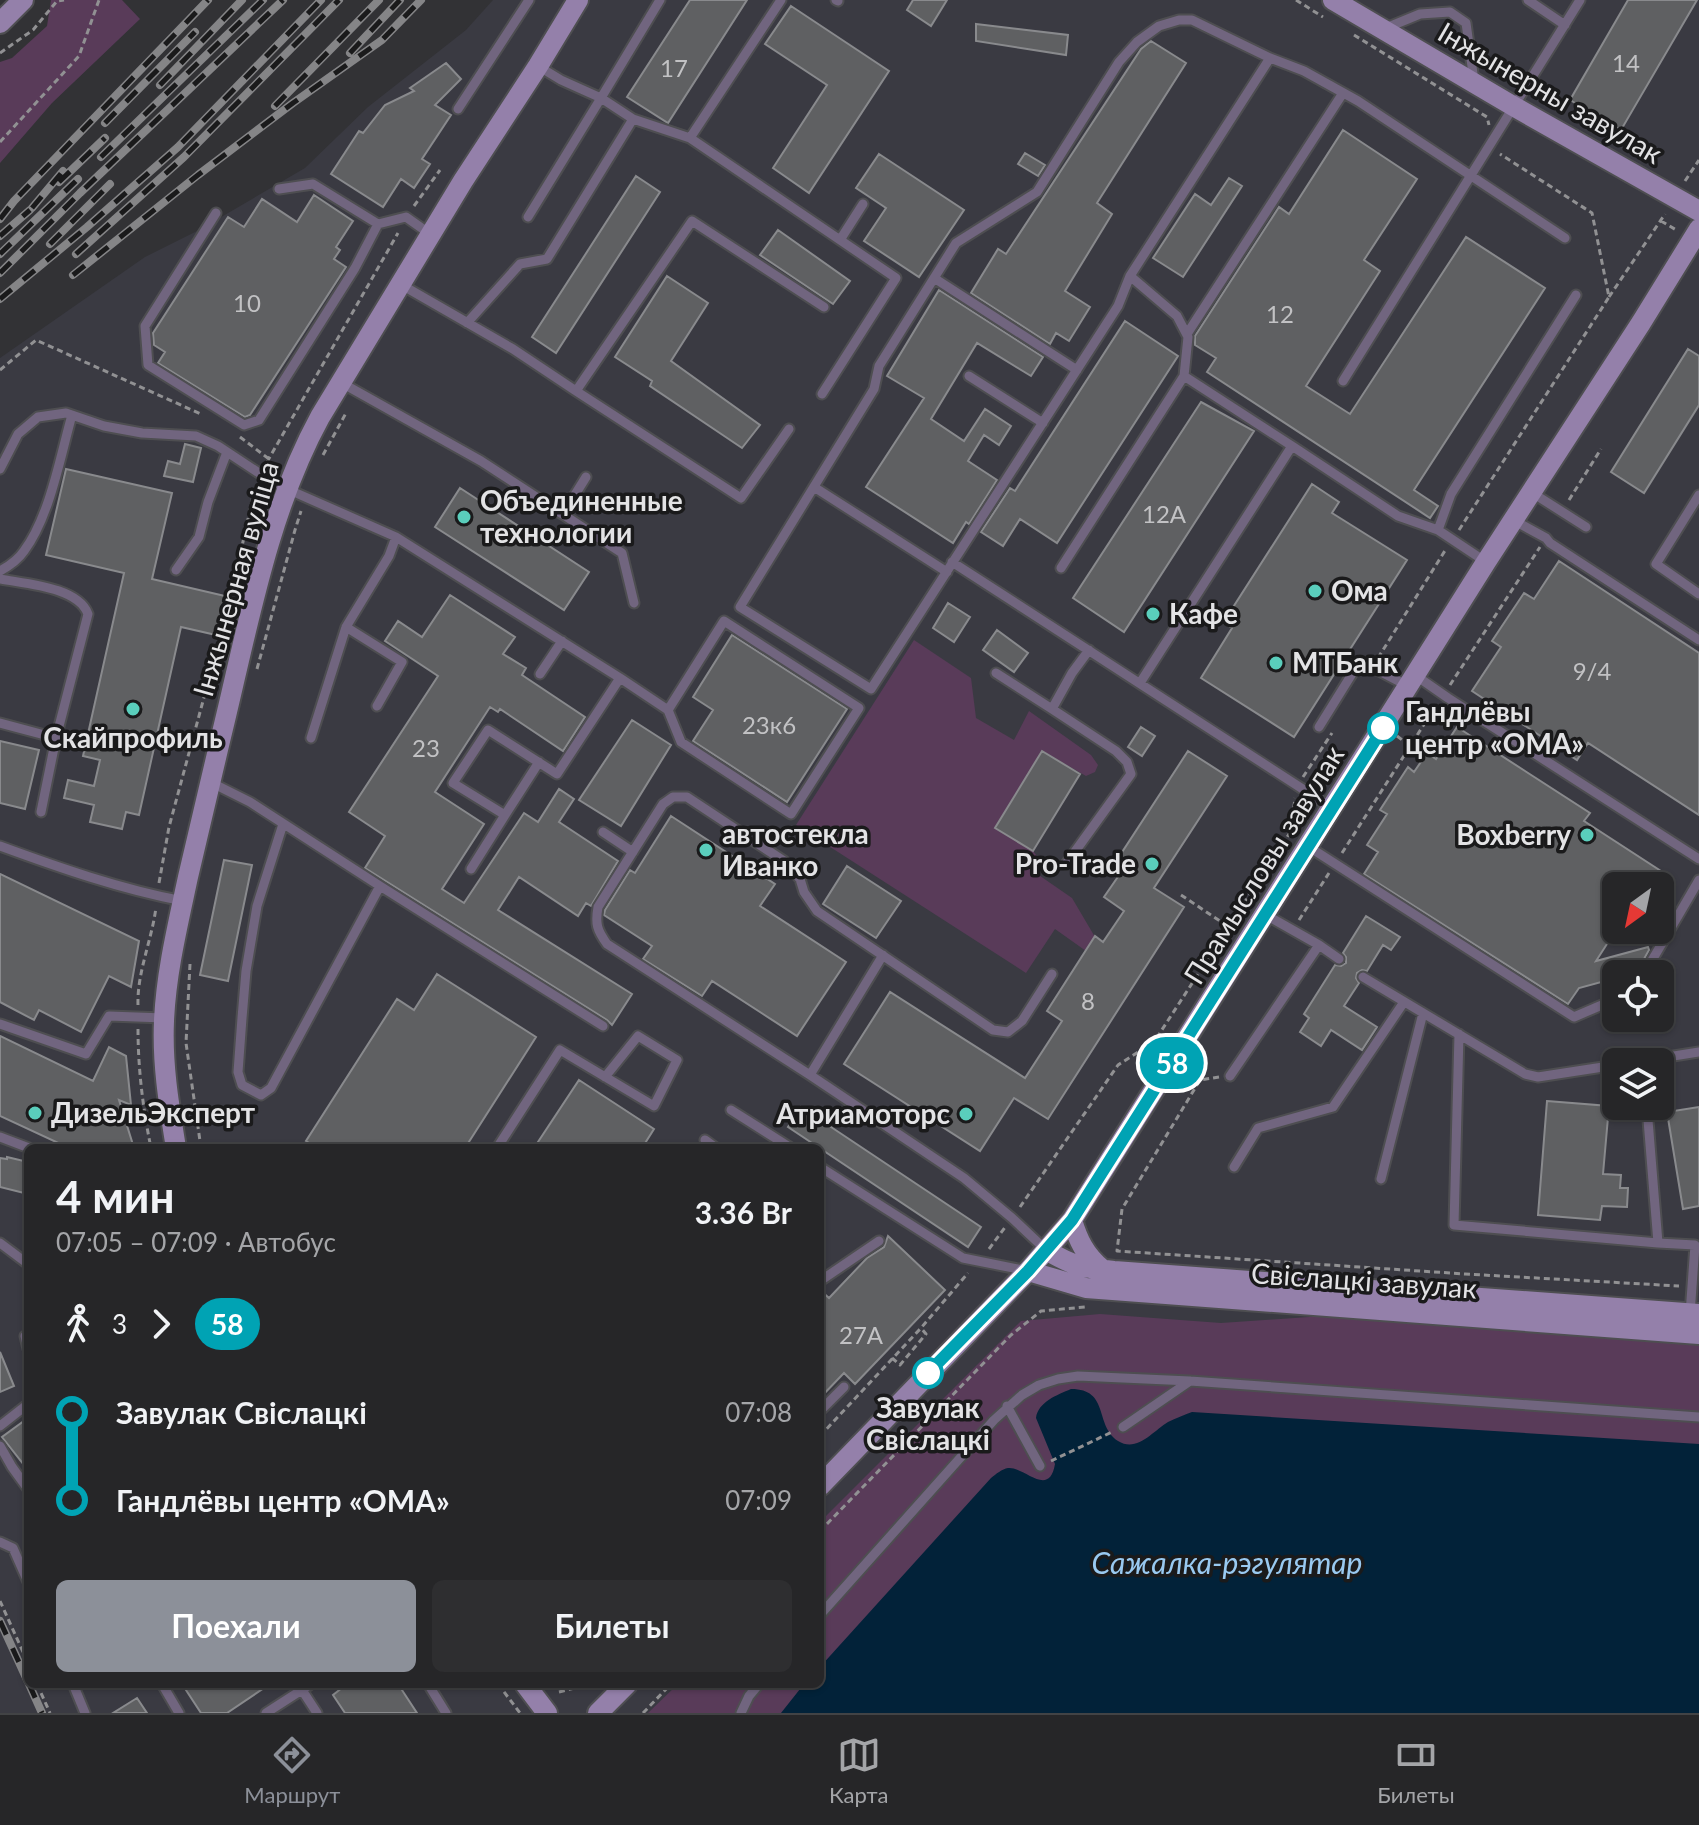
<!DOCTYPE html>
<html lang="ru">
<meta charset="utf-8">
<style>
body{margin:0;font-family:Lato,sans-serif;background:#2e2e30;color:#f1f3f6;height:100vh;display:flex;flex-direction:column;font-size:30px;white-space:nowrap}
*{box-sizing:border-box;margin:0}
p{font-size:26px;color:#a4a5a8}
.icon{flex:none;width:44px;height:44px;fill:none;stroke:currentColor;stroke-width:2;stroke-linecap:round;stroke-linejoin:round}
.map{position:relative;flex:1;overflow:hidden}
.side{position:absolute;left:24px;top:1144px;width:800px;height:544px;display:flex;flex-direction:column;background:#262628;border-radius:12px;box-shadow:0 2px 6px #0004,0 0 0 2px #424345}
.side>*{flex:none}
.badge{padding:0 16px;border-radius:26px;font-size:28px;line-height:52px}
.needle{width:52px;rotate:213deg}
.tools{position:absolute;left:1602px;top:872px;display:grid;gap:16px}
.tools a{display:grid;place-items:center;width:72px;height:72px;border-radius:12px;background:#262628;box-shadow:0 2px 6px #0004,0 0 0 2px #424345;font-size:40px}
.map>.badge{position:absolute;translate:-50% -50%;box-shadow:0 0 0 4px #fff}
.legs{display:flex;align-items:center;gap:12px;height:88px;padding:0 32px;font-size:26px}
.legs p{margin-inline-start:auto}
.headline{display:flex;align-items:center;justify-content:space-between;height:136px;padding:0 32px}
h1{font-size:44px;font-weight:700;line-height:60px}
.cta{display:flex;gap:16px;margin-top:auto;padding:16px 32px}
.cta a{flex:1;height:92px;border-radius:12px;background:#8c9099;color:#fff;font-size:32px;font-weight:700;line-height:92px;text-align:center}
.cta a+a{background:#2e2e30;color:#f1f3f6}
ul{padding:0 32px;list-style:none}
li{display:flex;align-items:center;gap:28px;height:88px;font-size:30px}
li i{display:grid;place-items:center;width:12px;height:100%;margin:0 10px;background:currentColor}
li i::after{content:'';width:20px;height:20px;margin:-10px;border:6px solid;border-radius:50%;background:#262628}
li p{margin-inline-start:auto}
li:first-child i{background:linear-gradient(#0000 50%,currentColor 0)}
li:last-child i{background:linear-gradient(currentColor 50%,#0000 0)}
.tabs{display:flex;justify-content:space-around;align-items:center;height:112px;border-top:2px solid #424345;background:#262628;font-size:22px;color:#a4a5a8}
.tabs a{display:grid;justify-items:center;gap:4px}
.tabs .on{color:#8c9099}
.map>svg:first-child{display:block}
.built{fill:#3a3a42;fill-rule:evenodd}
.green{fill:#593b59}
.water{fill:#022239}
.building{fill:#5f6062;stroke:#898a8d;stroke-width:2}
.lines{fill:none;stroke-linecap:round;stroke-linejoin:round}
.lane-casing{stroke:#4e4e51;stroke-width:13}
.secondary-casing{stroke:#4e4e51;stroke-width:24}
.path{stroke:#919193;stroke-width:3;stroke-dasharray:6 4;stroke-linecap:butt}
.lane{stroke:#71657f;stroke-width:9}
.secondary{stroke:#9480aa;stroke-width:20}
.rail-casing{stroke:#858587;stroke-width:8}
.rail{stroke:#1a1a1b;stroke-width:5;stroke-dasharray:15;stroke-linecap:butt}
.line-1-casing{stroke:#fff;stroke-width:18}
.line-1{stroke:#00a3b4;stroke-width:12}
.poi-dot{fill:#5acebc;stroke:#1a1a1b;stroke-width:3}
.stop-1-dot{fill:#fff;stroke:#00a3b4;stroke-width:4}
.labels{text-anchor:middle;stroke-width:7;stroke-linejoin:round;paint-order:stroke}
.number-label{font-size:24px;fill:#c2c2c4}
.street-label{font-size:28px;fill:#e3e3e5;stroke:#1a1a1b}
.poi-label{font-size:28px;font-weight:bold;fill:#e3e3e5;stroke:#1a1a1b;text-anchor:start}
.stop-label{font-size:28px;font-weight:bold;fill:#e3e3e5;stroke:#1a1a1b;text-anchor:start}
.water-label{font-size:30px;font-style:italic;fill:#99c9f0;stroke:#1a1a1b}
</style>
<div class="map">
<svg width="1699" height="1713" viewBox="0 0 1699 1713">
<rect width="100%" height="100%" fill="#323235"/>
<path class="built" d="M493,0H1699V1713H0V358L145,257L199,230L305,168L368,107L466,30ZM1616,886H1660V930H1616ZM1616,974H1660V1018H1616ZM1616,1062H1660V1106H1616ZM28,1148H820V1684H28Z"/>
<path class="green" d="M51,0H122L140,19L52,103L0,163V62L12,58L47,26Z
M914,640L971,678L976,718L1014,740L1029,711L1091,755L1098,765L1095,772L1086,776L1042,751L995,827L1033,851L1037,856L1030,869L1072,898L1095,937L1086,951L1055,929L1026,973L796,825Z
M1100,1314L1221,1323L1323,1316L1699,1342V1713H648L678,1684H820V1522L1021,1321Z"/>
<path class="water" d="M1071,1389C1110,1389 1094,1425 1118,1441C1137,1453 1153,1431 1168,1422C1176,1418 1184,1415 1192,1412L1699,1444V1713H781L804,1684H820V1667L991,1478C996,1474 1002,1469 1008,1468C1024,1466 1049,1499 1055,1464L1036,1418C1038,1402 1057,1395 1071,1389Z"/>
<path class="building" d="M690,0H747L668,123L627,97Z
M913,0H947L931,26L907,10Z
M1628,0H1697L1621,130L1570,100Z
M791,6L889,71L809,193L773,168L827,85L765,44Z
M976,24L1068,35L1066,55L976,41Z
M1151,41L1186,63L1097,203L1112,214L1065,291L1090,307L1069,341L1056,333L1050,344L971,293L998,249L1006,254L1141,49Z
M446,63L461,79L435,105L451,115L422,159L430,164L414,188L401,179L383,207L331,174L359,131L363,133L385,105L414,91L410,88Z
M1343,130L1417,179L1364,260L1380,271L1306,386L1350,414L1466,237L1545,288L1414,490L1438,506L1430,518L1207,372L1216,358L1195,345V336L1279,207L1289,214Z
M1025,153L1045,165L1038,176L1018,164Z
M879,154L964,210L919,277L864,241L886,208L856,188Z
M636,176L660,192L556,353L532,337Z
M1229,178L1242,186L1183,277L1153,258L1195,194L1211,205Z
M314,195L353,221L336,247L340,250L334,259L346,267L250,415L245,417L158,363L165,352L154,345L153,333L228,217L244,227L262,199L297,222Z
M778,230L850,281L833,304L760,255Z
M667,276L708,303L671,361L760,425L742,448L650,386L652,381L615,357Z
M939,290L1043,357L1031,376L977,343L931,419L964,441L985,409L1011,426L999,445L984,435L968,461L997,480L969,524L966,522L953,543L866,487L924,398L887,376Z
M1125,321L1178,356L1057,543L1020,519L1003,546L981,532L1010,488L1015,491Z
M1688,349L1699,356V405L1644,493L1611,472Z
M1201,402L1254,431L1124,632L1073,598Z
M185,444L201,448L193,482L164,476L168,461L180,464Z
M66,469L172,493L152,579L225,596L216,635L181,627L139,815L126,812L122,829L90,822L94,805L64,798L68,780L94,786L100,760L83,756L124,573L46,555Z
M1312,484L1339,502L1332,513L1407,560L1294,737L1201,678L1232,628L1223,623Z
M460,488L589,572L564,610L435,527Z
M1559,561L1699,653V815L1588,743L1577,760L1472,691L1501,647L1492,641L1524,593L1534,599Z
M450,595L515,637L503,654L526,668L522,675L585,717L563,751L500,709L498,712L490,707L435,792L484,824L442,889L464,903L524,813L538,822L559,789L574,799L559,822L618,861L591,906L586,903L578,916L519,877L498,910L632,994L612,1025L607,1020L365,868L385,836L349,812L438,676L385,641L398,621L422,637Z
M948,603L970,617L954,642L933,628Z
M997,630L1028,653L1014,672L983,650Z
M732,635L847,709L787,802L693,741L713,710L693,697Z
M632,720L671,745L621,826L579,800Z
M1141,727L1155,736L1142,756L1128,747Z
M1457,727L1590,813L1584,821L1664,873L1655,886H1616V930L1596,961L1648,947L1649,950L1644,959L1618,969L1619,974H1616V978L1579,988L1568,1004L1364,874L1378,852L1367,845L1387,814L1380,810L1408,767L1414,772L1427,753L1436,759Z
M0,741L39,750L25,809L0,803Z
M1042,751L1080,774L1033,851L995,828Z
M1188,751L1227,776L1154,888L1184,907L1048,1119L1014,1098L980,1151L844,1064L890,992L1025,1078L1062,1021L1047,1011L1095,936L1103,942L1124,911L1104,897L1124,868L1115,863Z
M671,816L775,884L760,906L846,962L797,1036L712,981L702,996L643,959L652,946L604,915L605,910L630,870L635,873Z
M224,860L252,865L228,981L200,975Z
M847,866L901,901L876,938L823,904Z
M0,874L139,941L131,987L109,976L81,1032L39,1010L34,1020L0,1002Z
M1366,916L1400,937L1391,950L1383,945L1367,971L1362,970L1357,973L1356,978L1359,983L1344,1006L1377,1027L1362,1050L1331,1030L1321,1046L1300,1032L1309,1018L1304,1014L1335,965L1341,966L1346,963V957L1343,953Z
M437,974L536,1037L465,1148H318L306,1141L397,999L414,1010Z
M0,1036L93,1081L109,1047L126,1056L131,1105L119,1100L134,1148H69L0,1116Z
M579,1080L654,1129L642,1148H534Z
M1547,1101L1609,1106L1603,1174L1621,1175L1620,1188H1628L1627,1207L1602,1206L1600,1220L1538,1215Z
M801,1107L981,1227L968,1247L788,1127Z
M1699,1107V1206L1683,1209L1667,1112Z
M7,1157L28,1162V1194L0,1187V1158L7,1159Z
M888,1236L945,1290L855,1384L844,1373L820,1398V1290L829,1298L867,1258L884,1247Z
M0,1352L14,1386L0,1392Z
M28,1418V1470L2,1437Z
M182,1684H270L227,1713H201Z
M347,1684H398L417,1713H345L333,1695Z
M137,1698L147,1713H113Z"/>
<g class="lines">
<g class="lane-casing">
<path id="lane" d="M836,0L838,1
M1528,0L1565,25
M1386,28L1420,14L1450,12L1466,23L1474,81
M538,66L561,80L601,98L660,0
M458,109L529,0
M690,138L781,0
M279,189L313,184L378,224L406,217L430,234
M216,213L145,326L148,365L244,425L259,420L355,268L378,224
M528,217L601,98L633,119L690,138L896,278L822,394
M840,240L863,204
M1130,276L1118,306L871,689L740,607L874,389L879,366L956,243L1037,192L1119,62L1137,42L1159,26L1179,20H1192L1270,58L1304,71L1358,101L1565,238
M934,278L1077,370
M400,284L513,349L576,391L692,221L824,307
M467,323L520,264L547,259L633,119
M1187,334L1343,93
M969,376L1043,423
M1184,376L1292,446
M1343,381L1580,0
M340,382L481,461L622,553L634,603
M576,391L741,498L789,429
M0,469L18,434L38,417L66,413L104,426L142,433L196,436L218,446L259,473L287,489L396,537L620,678L557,774L488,730L453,783L505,815L539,762
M814,487L947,572
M1531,492L1586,527
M1699,495L1656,564L1699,594
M563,514L586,477
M1513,520L1546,538L1550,543L1699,640
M1438,530L1451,494L1576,295
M952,562L1332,808
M1061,568L1184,376L1188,337L1177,316L1130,276L1270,58
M176,570L199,537L208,502L227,452
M0,571C9,566 18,560 24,551C50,516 60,457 72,415
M0,579C26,584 78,587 88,614L56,738L41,812
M346,627L402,662L377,706
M996,673L1052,709
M540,674L562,641
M1415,675L1448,698L1699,859
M620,678L668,710L681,742L791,814L859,708L724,621L668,710
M1140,683L1292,446L1398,516L1438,530L1486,562
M0,723L56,738
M1319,727L1360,661L1408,686
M311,738L346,627L389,556L396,537
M210,782L250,802L380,886L271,1088L261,1095L242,1085L238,1072L242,1018L246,971L257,906L283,824
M603,832L633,852
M0,846C60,868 120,889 183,901
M1309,847L1574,1017L1616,999
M1066,864L1131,774L1127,762L1116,751L1052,709L1072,673L1089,650
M471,869L505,815
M380,886L603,1026
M1319,945L1339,959
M1644,974L1699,880
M1363,977L1525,1074L1538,1077L1616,1065
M0,1024L86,1054L109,1016L164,1018
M1459,1034L1454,1225L1658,1243L1648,1120
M1636,1062L1699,1052
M810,1075L883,955
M1230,1076L1319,945L1266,915
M731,1110L791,1148
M0,1137L29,1148
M705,1140L716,1148
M497,1148L560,1050L654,1106L677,1060L638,1036L605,1077
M820,1167L963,1258L1028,1271
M1234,1167L1258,1128L1333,1107L1404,1002
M1381,1179L1423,1013
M0,1243L28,1264
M1658,1243L1695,1245L1690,1314
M1046,1250L1012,1218L964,1178L810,1075L607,944C597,930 595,924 598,907L663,804L673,797H687L784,861L800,879L804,892L817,911L993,1030L1008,1032L1022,1021L1052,974
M820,1281L879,1241
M25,1336L28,1349
M1007,1406L1040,1466
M820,1411L844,1387
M0,1426L28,1404
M1123,1427L1190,1381
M0,1446L12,1467L28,1489
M0,1542L13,1548L28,1582
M820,1615L994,1420L1022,1395L1039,1385L1058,1379L1078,1376L1190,1381L1699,1417
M73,1684L85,1713
M162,1684L179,1713
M428,1684L446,1713
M302,1690L317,1713
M266,1713L311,1684
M741,1713L749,1696L759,1684"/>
</g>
<g class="secondary-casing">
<path id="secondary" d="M1333,0L1513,106L1699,211
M0,23L23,0
M176,1148C169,1105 162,1064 164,1021C166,973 178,924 188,877C199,832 209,786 220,741C247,632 266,516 320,417L463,181L538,66L578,0
M1072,1220C1078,1240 1085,1255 1102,1269
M1046,1250C1073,1266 1083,1268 1114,1271L1699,1314
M1028,1271L1086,1288L1699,1334
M820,1486L1028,1271L1072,1220L1486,562L1641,323L1699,229
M525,1684L547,1713
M598,1713L627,1684"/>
</g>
<path class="path" d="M1296,0L1323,17
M1354,35L1487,117L1489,125
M0,53L33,30L57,1L64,0
M0,142L79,56L99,0
M1685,181L1699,160
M414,206L440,170
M1661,221L1678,231
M1609,297L1665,214
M0,370L36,340L203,415
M240,437L269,459
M323,455L346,413
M267,462L398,233
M1569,500L1601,449
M1459,530L1609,297L1592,213L1500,154
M1378,658L1446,549
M257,669L295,530L301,511
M1450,685L1540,547
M1397,736L1410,746
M1303,777L1332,733
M1342,853L1437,704
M159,883L169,827L230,601L255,487
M1181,895L1229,927
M1299,920L1329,873
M190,964L186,1043L201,1148
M138,1005C137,972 152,940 156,907
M138,1029C138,1069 143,1109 151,1148
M1219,1077L1200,1080L1122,1209L1117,1251L1465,1274L1679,1286
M1020,1207L1118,1065L1154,1042L1291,831L1295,798
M989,1249L1006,1226
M892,1358L900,1365L926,1334L921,1328
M820,1436L921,1328L968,1273
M1051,1461L1112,1432
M820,1531L1011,1335L1041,1311L1085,1307
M0,1601L28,1663
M37,1684L50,1713
M498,1684L520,1713
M553,1684L559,1692L590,1684
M643,1713L671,1684"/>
<use href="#lane" class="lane"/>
<use href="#secondary" class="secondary"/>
<g class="rail-casing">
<path id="rail" d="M350,53L400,0
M160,85L242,0
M275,106L379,0
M105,123L195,32
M101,157L263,0
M59,182L105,138
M32,208L63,171
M0,219L14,201L208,0
M0,236L30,210
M50,244L110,184
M0,254L78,179
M76,254L184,157L339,0
M0,273L80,193L283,0
M73,275L198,175L293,103L382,40L421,0
M0,299L87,227L178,147L321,0
M0,1621L28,1682
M29,1684L42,1713"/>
</g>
<use href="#rail" class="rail"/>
</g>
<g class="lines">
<g class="line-1-casing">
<path id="line-1" d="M928,1373L1028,1271L1072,1220L1383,728"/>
</g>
<use href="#line-1" class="line-1"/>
</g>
<g class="poi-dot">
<circle cx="464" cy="517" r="8"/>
<circle cx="1315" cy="591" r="8"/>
<circle cx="1153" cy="614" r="8"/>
<circle cx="1276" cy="663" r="8"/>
<circle cx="133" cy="709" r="8"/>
<circle cx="1587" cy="835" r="8"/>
<circle cx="706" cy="850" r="8"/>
<circle cx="1152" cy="864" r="8"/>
<circle cx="35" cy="1113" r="8"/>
<circle cx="966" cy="1114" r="8"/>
</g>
<g class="stop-1-dot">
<circle cx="1383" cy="728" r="14"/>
<circle cx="928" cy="1373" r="14"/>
</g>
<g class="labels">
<g class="number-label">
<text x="1626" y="72">14</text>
<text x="674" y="77">17</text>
<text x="247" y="312">10</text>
<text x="1280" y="323">12</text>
<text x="1164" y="523">12А</text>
<text x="1592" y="680">9/4</text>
<text x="769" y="734">23к6</text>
<text x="426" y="757">23</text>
<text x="1088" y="1010">8</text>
<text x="861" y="1344">27А</text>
</g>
<g class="street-label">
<text transform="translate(1550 93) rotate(30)" y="10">Інжынерны завулак</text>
<text transform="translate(236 579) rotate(-74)" y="10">Інжынерная вуліца</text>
<text transform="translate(1264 865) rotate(-58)" y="10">Прамысловы завулак</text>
<text transform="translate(1364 1281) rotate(4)" y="10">Свіслацкі завулак</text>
</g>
<g class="poi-label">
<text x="480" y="511">Объединенные<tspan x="480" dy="32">технологии</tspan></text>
<text x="1331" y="601">Ома</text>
<text x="1169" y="624">Кафе</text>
<text x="1292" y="673">МТБанк</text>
<text x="133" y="748" text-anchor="middle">Скайпрофиль</text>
<text x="722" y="844">автостекла<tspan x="722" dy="32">Иванко</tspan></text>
<text x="1571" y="845" text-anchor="end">Boxberry</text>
<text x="1136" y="874" text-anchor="end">Pro-Trade</text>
<text x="51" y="1123">ДизельЭксперт</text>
<text x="950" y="1124" text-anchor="end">Атриамоторс</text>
</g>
<g class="stop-label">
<text x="1405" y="722">Гандлёвы<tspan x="1405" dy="32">центр «ОМА»</tspan></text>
<text x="928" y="1418" text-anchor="middle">Завулак<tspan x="928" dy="32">Свіслацкі</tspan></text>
</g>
<g class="water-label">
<text x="1227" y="1574">Сажалка-рэгулятар</text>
</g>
</g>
</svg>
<div class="tools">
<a><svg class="needle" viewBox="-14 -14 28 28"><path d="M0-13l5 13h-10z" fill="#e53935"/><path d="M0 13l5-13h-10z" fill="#a4a5a8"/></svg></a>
<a><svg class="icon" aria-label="locate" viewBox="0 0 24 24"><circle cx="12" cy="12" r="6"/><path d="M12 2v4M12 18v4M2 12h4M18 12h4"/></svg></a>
<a><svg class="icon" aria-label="layers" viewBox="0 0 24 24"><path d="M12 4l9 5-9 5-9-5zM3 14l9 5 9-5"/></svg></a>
</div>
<b class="badge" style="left:1172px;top:1063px;background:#00a3b4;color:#fff">58</b>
<section class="side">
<div class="headline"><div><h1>4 мин</h1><p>07:05 – 07:09 · Автобус</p></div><b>3.36 Br</b></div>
<div class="legs"><svg class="icon" aria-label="walk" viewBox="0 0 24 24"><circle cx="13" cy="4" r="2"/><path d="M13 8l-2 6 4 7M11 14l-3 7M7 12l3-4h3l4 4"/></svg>3<svg class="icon" aria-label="forward" viewBox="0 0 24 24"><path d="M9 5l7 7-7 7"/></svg><b class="badge" style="background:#00a3b4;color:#fff">58</b></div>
<ul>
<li><i style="color:#00a3b4"></i><b>Завулак Свіслацкі</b><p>07:08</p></li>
<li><i style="color:#00a3b4"></i><b>Гандлёвы центр «ОМА»</b><p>07:09</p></li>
</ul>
<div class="cta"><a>Поехали</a><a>Билеты</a></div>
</section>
</div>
<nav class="tabs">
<a class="on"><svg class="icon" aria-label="directions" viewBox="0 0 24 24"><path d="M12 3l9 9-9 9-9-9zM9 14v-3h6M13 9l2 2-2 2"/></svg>Маршрут</a>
<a><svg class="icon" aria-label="map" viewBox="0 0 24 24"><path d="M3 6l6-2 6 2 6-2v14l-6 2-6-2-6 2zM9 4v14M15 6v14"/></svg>Карта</a>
<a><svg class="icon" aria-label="tickets" viewBox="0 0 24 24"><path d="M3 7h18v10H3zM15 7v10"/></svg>Билеты</a>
</nav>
